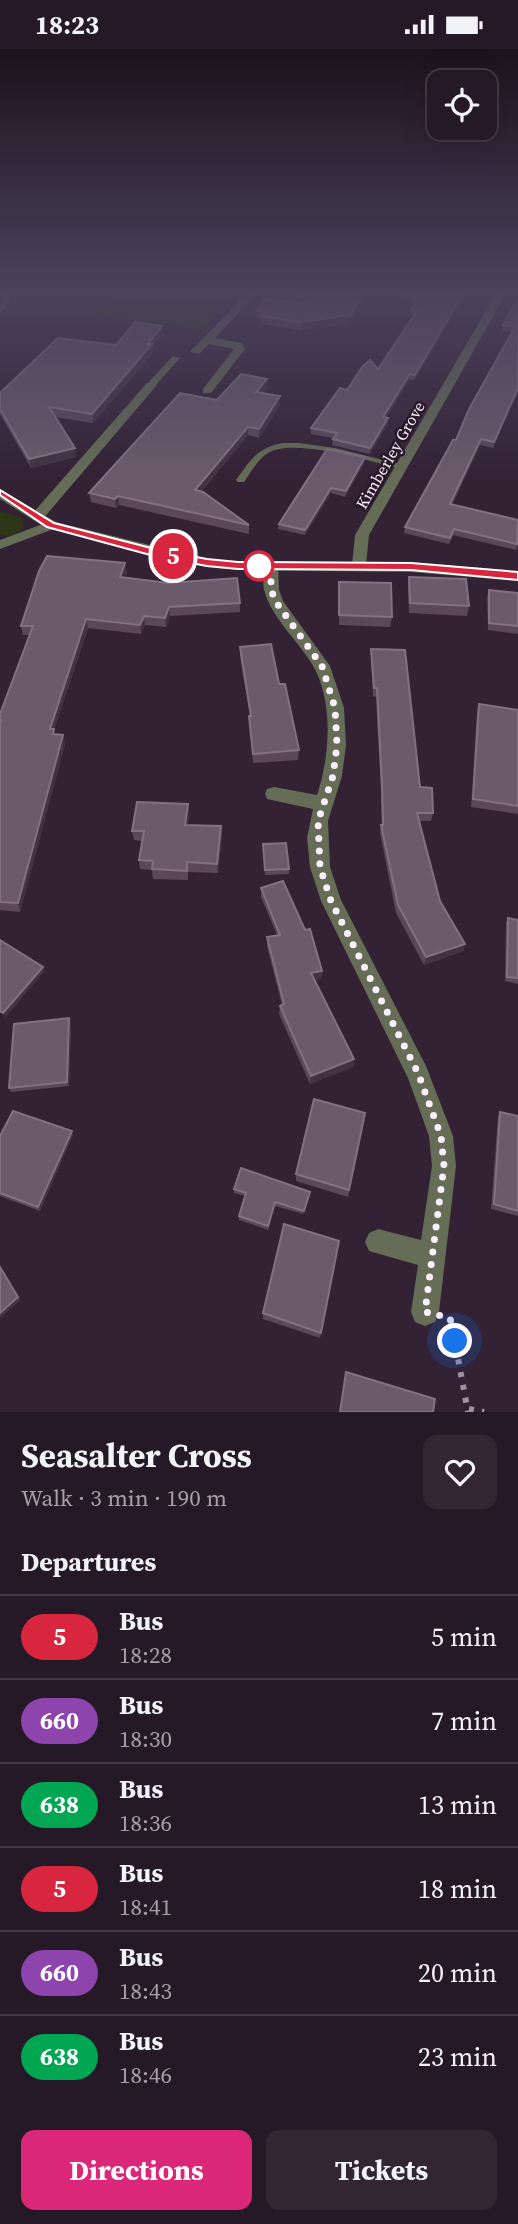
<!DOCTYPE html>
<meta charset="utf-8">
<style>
body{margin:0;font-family:"Source Serif 4",serif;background:#322633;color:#f1f3f6;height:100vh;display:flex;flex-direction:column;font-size:26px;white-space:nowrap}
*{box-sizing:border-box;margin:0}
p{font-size:23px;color:#a4a0a7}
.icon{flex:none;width:38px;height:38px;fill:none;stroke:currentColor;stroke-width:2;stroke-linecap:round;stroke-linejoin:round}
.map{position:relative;height:1363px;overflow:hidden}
.sheet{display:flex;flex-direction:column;background:#261927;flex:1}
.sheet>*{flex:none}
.badge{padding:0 14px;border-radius:23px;font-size:24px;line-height:46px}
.buttons{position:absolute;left:427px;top:21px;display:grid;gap:14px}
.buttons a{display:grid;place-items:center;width:70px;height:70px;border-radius:14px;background:#261927;box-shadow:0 7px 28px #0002,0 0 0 2px #423844;font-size:35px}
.you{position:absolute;width:35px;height:35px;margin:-18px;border:5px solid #fff;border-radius:50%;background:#1a73e8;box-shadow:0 0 0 10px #1a73e833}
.map>.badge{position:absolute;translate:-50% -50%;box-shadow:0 0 0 4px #fff}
h2{padding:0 21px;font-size:26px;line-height:63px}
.round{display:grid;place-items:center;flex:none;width:74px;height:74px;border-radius:14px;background:#322633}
.headline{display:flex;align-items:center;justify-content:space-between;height:119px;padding:0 21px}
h1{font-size:33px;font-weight:700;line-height:52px}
.cta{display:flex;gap:14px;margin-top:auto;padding:14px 21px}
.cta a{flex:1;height:80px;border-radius:14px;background:#db2777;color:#fff;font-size:28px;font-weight:700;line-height:80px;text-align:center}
.cta a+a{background:#322633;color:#f1f3f6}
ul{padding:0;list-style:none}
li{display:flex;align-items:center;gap:21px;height:84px;padding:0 21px;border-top:2px solid #423844}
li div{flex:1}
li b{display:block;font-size:26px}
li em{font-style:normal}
li .badge{min-width:77px;font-weight:700;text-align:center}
.status{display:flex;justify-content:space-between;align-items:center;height:49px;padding:0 35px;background:#261927;direction:ltr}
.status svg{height:19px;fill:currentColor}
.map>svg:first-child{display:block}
.green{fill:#2e3618}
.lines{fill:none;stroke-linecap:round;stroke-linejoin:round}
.path{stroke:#a091a1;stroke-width:6;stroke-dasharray:5 8;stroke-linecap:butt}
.service{fill:#656d56;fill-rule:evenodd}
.minor{fill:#656d56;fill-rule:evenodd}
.tertiary{fill:#656d56;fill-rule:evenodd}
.wall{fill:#5a485a}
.shaded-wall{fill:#433144}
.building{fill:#6b5a6b;stroke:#827182;stroke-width:2}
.line{fill:#d7263d;stroke:#fff;stroke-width:2}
.walk{stroke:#faeffb;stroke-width:7;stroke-dasharray:0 12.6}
.stop-dot{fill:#fff;stroke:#d7263d;stroke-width:3.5}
.labels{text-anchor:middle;stroke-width:5;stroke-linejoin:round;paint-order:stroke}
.far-street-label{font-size:16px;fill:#faeffb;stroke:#291829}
</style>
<div class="status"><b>18:23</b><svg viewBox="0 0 49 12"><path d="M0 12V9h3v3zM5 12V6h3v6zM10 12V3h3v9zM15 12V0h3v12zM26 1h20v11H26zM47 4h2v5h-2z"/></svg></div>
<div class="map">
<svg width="518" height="1363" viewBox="0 0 518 1363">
<rect width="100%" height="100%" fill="#332134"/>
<path class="green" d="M116,243H241L202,281L89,264Z
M0,462L22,469L24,479L10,488L0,486Z"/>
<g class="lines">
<path class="path" d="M451,1272L468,1363
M469,1360L484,1363"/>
<path class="service" d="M173,307L180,309L154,338H148V334Z
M283,394H299L335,399L407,417L402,420C373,413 294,388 268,404C258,410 251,423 244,433H238L236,431C251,410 257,399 283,394Z"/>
<path class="minor" d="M248,243H258L215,289L242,294L245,300L211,344H203V340L234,300L209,295L199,305L190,303Z
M497,243H507L369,486L366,516L364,519H354L352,516L355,486Z
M147,334L157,336L42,471H32V465Z
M51,472L56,473V479L0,500V491Z
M271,513L278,517L279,541L283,552L330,617L344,659L346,696L342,727L328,772L330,818L341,851L426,1017L453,1087L456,1117L439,1263L435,1273L425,1277L415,1273L411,1263L418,1216L369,1202L365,1193L369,1184L378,1180L421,1191L432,1117L429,1087L408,1029L321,852L310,818L307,789L313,760L267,750L265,745L267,740L274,738L317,746C330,708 334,651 312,615C298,592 273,570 265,544C262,536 264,526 264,517Z"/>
<path class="tertiary" d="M2,243H12L5,260L0,263Z
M0,440L56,473L207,510L238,513H411L518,522V532L411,523L238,521L207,518L46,479L0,450Z"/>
</g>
<path class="wall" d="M273,243H358L364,252L349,275L301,281L261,275V270L256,269V261L304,255L273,248Z
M402,243H467L414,331H409L386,369L388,375L370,405L332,396L333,389L311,385V379L347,341L378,320L413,267L410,266L411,261L416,254L400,251V245Z
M518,250V342L493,399L480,396L452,456L518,471V495L516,501L453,486L449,495L404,484L405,478L456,391L512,283L502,282L503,276Z
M163,286L152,299L153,304L93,374L55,368L76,408L31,419L0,365V344L116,296Z
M267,330V339L262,344L280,347V356L259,389L248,386L201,443L249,476V485L119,456L116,459L91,453L89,444L217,351Z
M365,413L345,448L331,444L305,486L278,480L279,475Z
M127,523L124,529L240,554V563L170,567L166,578L145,576L141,585L88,579L54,681L55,685L63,686L65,695L20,863L0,861V665L30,586H23L21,577Z
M409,528L469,557L467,567L409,564L408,538Z
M339,533L392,568L390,578L339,576Z
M489,541L518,544V585L488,581L487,548Z
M240,598L279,635L299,701L298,711L253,714L249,676V667H250L240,607Z
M371,600L420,738L433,764L431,772H419L440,852L465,895L463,902L424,916L396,864L380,784L381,776H382L381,744L376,648L373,647L371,608Z
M479,655L518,661V765L471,758L477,663Z
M188,755L189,765L188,776L221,777L222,787L218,824L188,823V831L153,830L152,821L140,820L139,811L142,792L134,791L132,782Z
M263,800L289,820V825L265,826Z
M261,839L322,922L321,930L315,931L354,1010L353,1018L310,1035L279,965L280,957L282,956L267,897V888L277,886L261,848Z
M508,869L518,871V935L505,932L506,874Z
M71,974L69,1037L11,1043L9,1039Z
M500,1063L518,1067V1167L491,1160L498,1068Z
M365,1064L348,1148L296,1132V1125Z
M73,1086L40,1162L0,1147V1087Z
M234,1140L310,1143L303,1165L275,1157L268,1181L239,1171V1167L245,1147L234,1144Z
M339,1192L320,1289L263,1270V1264Z"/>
<path class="shaded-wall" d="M464,243H467L414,331L415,326Z
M365,244L364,252L349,275L301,281V273Z
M162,277L163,286L152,299L153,304L93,374L92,365Z
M410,325L409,331L383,374V368Z
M267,330V339L256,351V343Z
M518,339V342L493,399L494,393Z
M280,347V356L259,389V380Z
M388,369V375L370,405V399Z
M248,378V386L195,450V441Z
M481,390L480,396L449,461L450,455Z
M75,399L76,408L31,419L29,410Z
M365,408V413L345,448L346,442Z
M331,439V444L305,486V481Z
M118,447L119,456L116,459L115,450Z
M125,514L127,523L121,537L120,528Z
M169,558L170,567L166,578L165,569Z
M144,567L145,576L141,585L140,576Z
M86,570L88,579L54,681L56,689L50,680Z
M63,686L65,695L20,863L18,854Z
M188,755L189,765L186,785L185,776Z
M221,777L222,787L218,824L217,815Z
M465,895L463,902L424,916L426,908Z
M43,918L45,922L5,969L3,964Z
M322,922L321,930L311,932V924Z
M69,969L71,974L69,1037L67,1033Z
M354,1010L353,1018L310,1035L311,1027Z
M72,1082L73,1086L40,1162L38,1158Z
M0,1218L21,1251L0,1269Z"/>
<path class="building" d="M285,243H358L365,244L350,266L301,273L261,267L265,263L256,261L266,249L304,255L310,251L308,247Z
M402,243H464L415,326L410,325L383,368L388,369L370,399L333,390L337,384L311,379L340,339L347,341L363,317L370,311L378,320L417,262L411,261L420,249L400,245Z
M518,250V339L494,393L481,390L450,455L518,471L517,495L454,480L450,489L405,478L453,391H456L469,360L515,278L503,276Z
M135,273L162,277L148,295H152L92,365L49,358L75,399L29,410L0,360V344L58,289L116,296Z
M241,325L267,330L256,343L280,347L259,380L248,378L195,441L203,443L249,476L118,447L115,450L89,444L180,344L217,351Z
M327,400L365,408L346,442L331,439L305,481L279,475Z
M47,507L125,514L120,528L168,534L237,529L240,554L169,558L165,569L144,567L140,576L86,570L50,680H54L53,685L63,686L18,854L0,853V675L1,671H0V665L33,577H21L39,522Z
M409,528L466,530L469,557L410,554Z
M339,533L391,534L392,568L339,566Z
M489,541L518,544V577L489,574Z
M271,595L279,635H285L299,701L253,705L249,667H251L240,598Z
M371,600L405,601L420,738L432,739L433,764H417L440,852L465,895L426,908L398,856L381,776H383L382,736L377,639H374Z
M479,655L518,661V757L473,750Z
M137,753L188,755L185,776L221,777L217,815L187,813V822L152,820L153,812L139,811L144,782H132Z
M286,794L289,820L265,821L263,795Z
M283,832L305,881L310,880L322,922L311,924L354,1010L311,1027L280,957L284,955L267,888L280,886L261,839Z
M508,869L518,871V929L507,928Z
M0,891L43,918L3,964L0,962Z
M69,969L67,1033L9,1039L14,975Z
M314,1050L365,1064L349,1141L296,1125Z
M13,1062L72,1082L38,1158L0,1144V1087Z
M500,1063L518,1067V1162L494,1155Z
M241,1119L310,1143L304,1162L275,1153L268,1177L239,1167L246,1144L234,1140Z
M284,1175L339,1192L321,1284L263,1264Z
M0,1218L18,1248L0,1264Z
M346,1323L435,1350L433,1363H340Z"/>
<linearGradient id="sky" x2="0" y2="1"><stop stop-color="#1c121d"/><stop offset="0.56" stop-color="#4a435c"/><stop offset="1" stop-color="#4a435c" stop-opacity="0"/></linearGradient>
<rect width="518" height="433" fill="url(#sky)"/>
<path class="line" d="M0,441L54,474L155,500L207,510L238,513L411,514L518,523V531L411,521L238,520L207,517L154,507L47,478L0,446Z"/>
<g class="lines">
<path class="walk" d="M259,517H254H271V541L276,553L322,617L335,659L337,696L333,727L318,772L320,818L331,852L418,1024L441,1087L444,1117L425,1263L450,1269L455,1292"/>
</g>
<circle class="stop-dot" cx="259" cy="517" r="14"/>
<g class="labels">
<g class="far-street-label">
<text transform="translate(390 406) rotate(-60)" y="6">Kimberley Grove</text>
</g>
</g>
</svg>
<div class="buttons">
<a><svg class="icon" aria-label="locate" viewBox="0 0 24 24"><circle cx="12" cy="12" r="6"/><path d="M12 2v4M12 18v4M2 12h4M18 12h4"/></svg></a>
</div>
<div class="you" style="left:455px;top:1292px"></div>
<b class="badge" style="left:173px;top:507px;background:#d7263d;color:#fff">5</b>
</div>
<section class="sheet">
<div class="headline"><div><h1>Seasalter Cross</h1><p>Walk · 3 min · 190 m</p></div><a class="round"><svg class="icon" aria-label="heart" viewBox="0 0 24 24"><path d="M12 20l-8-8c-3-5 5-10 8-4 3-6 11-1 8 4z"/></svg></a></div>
<h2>Departures</h2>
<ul>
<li><span class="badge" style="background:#d7263d;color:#fff">5</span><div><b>Bus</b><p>18:28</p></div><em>5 min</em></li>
<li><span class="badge" style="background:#8e44ad;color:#fff">660</span><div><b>Bus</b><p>18:30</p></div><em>7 min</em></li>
<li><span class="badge" style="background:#00a651;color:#fff">638</span><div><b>Bus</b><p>18:36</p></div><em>13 min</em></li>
<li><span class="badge" style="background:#d7263d;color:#fff">5</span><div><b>Bus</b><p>18:41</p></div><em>18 min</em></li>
<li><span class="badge" style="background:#8e44ad;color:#fff">660</span><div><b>Bus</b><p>18:43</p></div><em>20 min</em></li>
<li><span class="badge" style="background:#00a651;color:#fff">638</span><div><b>Bus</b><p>18:46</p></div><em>23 min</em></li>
</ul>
<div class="cta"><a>Directions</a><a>Tickets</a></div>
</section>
